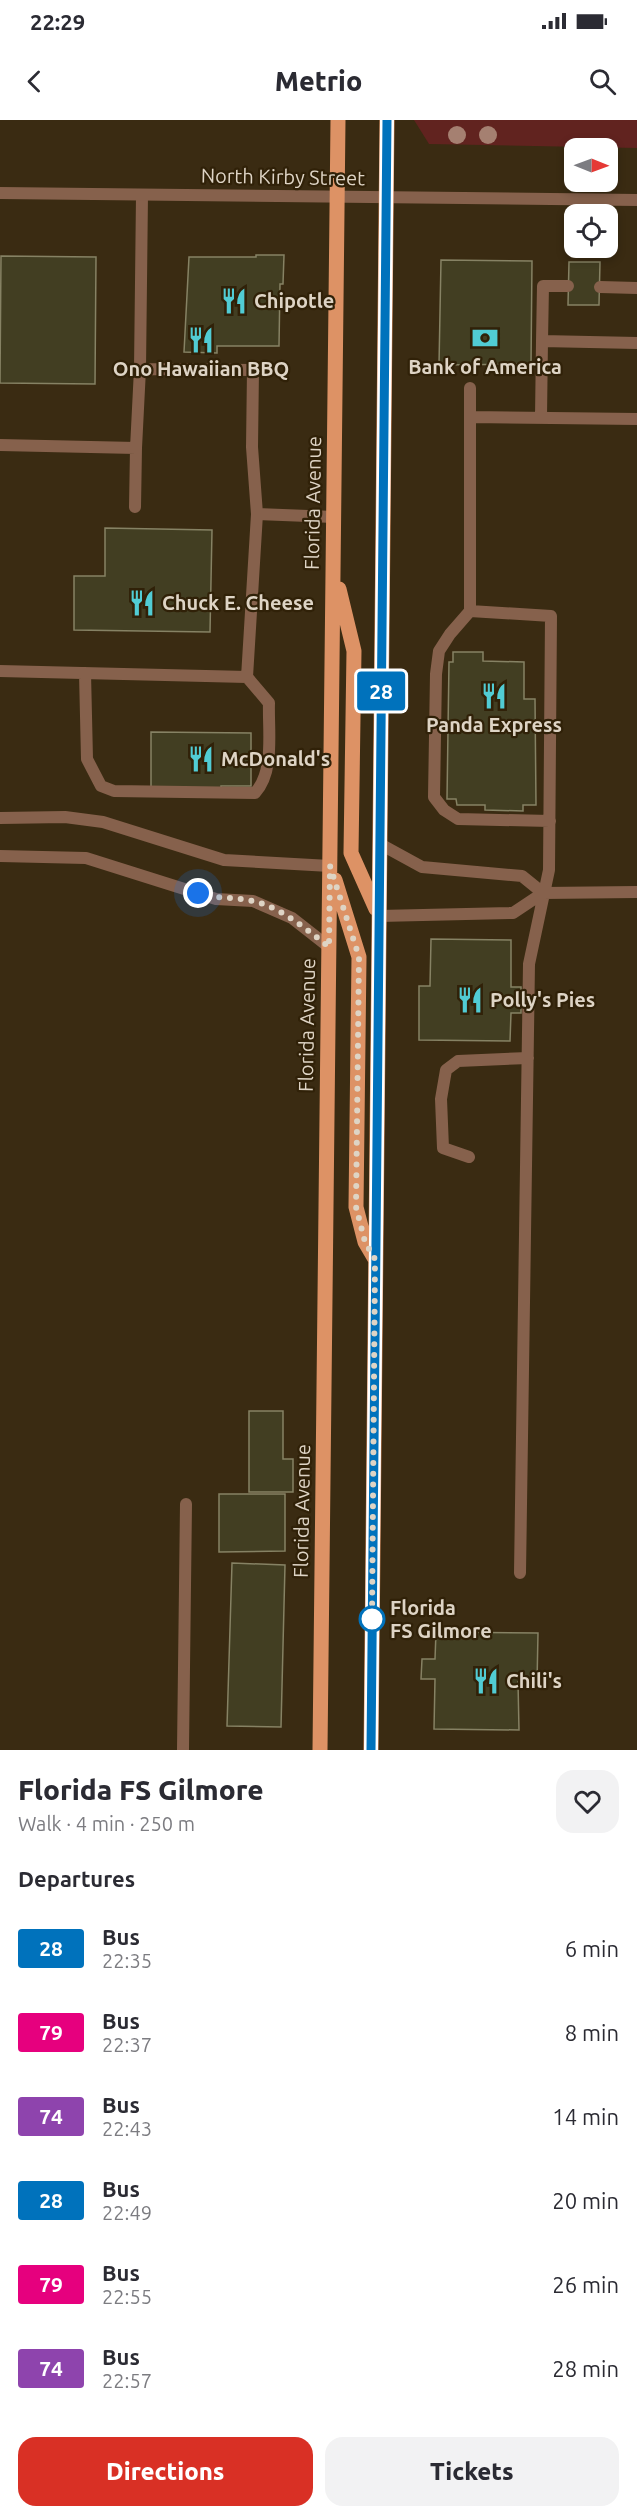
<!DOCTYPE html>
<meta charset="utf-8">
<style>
body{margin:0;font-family:Ubuntu,sans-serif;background:#f2f2f3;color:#2b2b33;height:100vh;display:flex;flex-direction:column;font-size:22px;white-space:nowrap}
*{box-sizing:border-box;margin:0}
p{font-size:20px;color:#7c7c81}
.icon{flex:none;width:33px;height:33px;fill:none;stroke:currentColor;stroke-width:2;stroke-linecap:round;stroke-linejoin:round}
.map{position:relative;height:1630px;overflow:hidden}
.panel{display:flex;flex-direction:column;background:#fff;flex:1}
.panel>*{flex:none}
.badge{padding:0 12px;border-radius:4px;font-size:21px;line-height:39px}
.needle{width:39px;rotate:91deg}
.buttons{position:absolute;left:564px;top:18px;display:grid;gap:12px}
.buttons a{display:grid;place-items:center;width:54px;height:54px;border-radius:12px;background:#fff;box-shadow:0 3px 9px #0003;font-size:30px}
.you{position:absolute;width:30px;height:30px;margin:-15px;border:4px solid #fff;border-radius:50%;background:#1a73e8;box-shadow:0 0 0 9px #1a73e833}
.map>.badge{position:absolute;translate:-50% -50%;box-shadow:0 0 0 3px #fff}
h2{padding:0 18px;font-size:22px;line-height:54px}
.round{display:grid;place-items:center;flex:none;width:63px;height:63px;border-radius:18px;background:#f2f2f3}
.summary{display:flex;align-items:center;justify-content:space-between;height:102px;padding:0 18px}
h1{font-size:28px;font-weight:800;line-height:45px}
.cta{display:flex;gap:12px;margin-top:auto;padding:12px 18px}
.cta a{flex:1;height:69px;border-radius:18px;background:#d93025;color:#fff;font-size:24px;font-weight:800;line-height:69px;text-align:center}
.cta a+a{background:#f2f2f3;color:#2b2b33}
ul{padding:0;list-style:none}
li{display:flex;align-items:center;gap:18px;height:84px;padding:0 18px}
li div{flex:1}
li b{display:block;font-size:22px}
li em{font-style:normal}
li .badge{min-width:66px;font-weight:700;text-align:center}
.status{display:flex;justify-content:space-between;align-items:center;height:42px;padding:0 30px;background:#fff;direction:ltr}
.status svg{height:16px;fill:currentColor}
header{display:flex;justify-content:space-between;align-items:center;height:78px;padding:0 18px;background:#fff;font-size:27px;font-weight:800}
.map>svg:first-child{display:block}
.green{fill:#61231f}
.building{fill:#423e22;stroke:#868264;stroke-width:1.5}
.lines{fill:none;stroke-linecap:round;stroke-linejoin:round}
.service{stroke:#86614c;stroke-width:12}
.tertiary{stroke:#86614c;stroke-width:12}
.primary{stroke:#dd9265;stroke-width:15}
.tree{fill:#a58071}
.line-casing{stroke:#fff;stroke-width:14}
.line{stroke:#0072bc;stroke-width:9}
.walk{stroke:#ded4c5;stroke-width:6;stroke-dasharray:0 10.8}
.stop-dot{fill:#fff;stroke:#0072bc;stroke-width:3}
.labels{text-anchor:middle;stroke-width:4.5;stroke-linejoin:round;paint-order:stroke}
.street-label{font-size:20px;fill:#ded4c5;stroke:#302108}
.poi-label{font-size:20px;font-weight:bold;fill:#ded4c5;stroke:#302108;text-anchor:start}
.stop-label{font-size:20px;font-weight:bold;fill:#ded4c5;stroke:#302108;text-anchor:start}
</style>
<div class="status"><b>22:29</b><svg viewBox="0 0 49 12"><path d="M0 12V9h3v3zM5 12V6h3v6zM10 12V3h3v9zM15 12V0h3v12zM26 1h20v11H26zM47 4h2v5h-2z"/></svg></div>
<header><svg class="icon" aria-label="back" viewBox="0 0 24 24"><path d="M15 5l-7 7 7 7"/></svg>Metrio<svg class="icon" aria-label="search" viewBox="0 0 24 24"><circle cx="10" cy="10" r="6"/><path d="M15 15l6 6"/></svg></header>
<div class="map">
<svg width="637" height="1630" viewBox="0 0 637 1630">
<rect width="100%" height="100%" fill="#3a2b12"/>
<path class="green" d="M414,0H637V28L429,24Z"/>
<path class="building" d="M256,135H284L283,164H280L279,226H217V233L184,232L189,137H256Z
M1,136L96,137L95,264L0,263Z
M441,140L532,141L531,244L439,245Z
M569,142H600L599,185H568Z
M105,408L212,410L210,512L74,510V456H105Z
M453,532H483V541L524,542V579H535L536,685H523V691L485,690V685H457L456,679H447L449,542H453Z
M151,612L251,613V666H221V670H151Z
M431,819L511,820V867H521V893H511L510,921L419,920V866H430Z
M249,1291H283V1339H293V1372H249Z
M219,1374H285V1431L219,1432Z
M232,1443L285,1445L281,1607L227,1606Z
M436,1512L538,1513L537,1563L518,1562L519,1610L434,1609L435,1559H421L422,1539H435Z"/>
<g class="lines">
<path class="service" d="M142,75L140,249L253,250L252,327L257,394L334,397
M600,167L637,168
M542,221L543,166H568
M470,268V491L551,496L549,750L529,844L520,1453
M470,297L637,299
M541,297L542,221L637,223
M0,325L136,328L140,249
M135,387L136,328
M470,491L450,514L439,531L436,554L434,677L444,690L458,699L550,701
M0,551L247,557L257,394
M85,553L87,639L101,666L114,671L255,673C275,651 268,611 269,583L247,557
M0,698L65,697L103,702L224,740L330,746
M380,724L422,747L522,756L543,773
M0,736L86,738L216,779L253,781L292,798L329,827
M379,796L513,793L543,773L637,772
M469,1037L443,1028L441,979L446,950L458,941L528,938
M183,1630L186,1384"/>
<path class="tertiary" d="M0,73L637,80"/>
<path class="primary" d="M339,469L354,531L351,733L376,789
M335,760L359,837L356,1087L365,1122L375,1139
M320,1630L338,0
M371,1630L387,0"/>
</g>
<g class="tree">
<circle cx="457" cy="15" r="9"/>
<circle cx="488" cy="15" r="9"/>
</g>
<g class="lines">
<g class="line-casing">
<path id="line" d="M371,1630L387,0"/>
</g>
<use href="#line" class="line"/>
<path class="walk" d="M198,773C217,779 235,777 253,781C282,788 306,809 329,827L330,746L359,837L356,1087L365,1122L375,1139L372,1499"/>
</g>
<defs>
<g id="restaurant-bare" transform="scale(2.07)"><path d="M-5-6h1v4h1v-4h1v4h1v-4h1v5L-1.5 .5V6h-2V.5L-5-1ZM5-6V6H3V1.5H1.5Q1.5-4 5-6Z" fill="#51ccd4" stroke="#302108" stroke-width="2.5" paint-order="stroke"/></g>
<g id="bank-bare" transform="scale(2.07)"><path d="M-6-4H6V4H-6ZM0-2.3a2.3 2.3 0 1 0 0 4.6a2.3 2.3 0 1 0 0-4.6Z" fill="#51ccd4" stroke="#302108" stroke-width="2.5" paint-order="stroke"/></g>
</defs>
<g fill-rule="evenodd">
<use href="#restaurant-bare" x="234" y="181"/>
<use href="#bank-bare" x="485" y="218"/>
<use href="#restaurant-bare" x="201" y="220"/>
<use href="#restaurant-bare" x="142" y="483"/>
<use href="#restaurant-bare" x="494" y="576"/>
<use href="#restaurant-bare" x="201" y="639"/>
<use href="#restaurant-bare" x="470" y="880"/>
<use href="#restaurant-bare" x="486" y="1561"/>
</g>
<circle class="stop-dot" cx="372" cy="1499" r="12"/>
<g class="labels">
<g class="street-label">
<text transform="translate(283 57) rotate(1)" y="7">North Kirby Street</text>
<text transform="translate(313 383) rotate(-89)" y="7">Florida Avenue</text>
<text transform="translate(307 905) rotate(-89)" y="7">Florida Avenue</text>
<text transform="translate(302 1391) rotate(-89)" y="7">Florida Avenue</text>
</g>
<g class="poi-label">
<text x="254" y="188">Chipotle</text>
<text x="485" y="254" text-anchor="middle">Bank of America</text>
<text x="201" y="256" text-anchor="middle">Ono Hawaiian BBQ</text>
<text x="162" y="490">Chuck E. Cheese</text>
<text x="494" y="612" text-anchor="middle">Panda Express</text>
<text x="221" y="646">McDonald's</text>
<text x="490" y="887">Polly's Pies</text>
<text x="506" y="1568">Chili's</text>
</g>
<g class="stop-label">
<text x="390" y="1495">Florida<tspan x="390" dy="23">FS Gilmore</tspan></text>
</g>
</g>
</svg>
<div class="buttons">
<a><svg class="needle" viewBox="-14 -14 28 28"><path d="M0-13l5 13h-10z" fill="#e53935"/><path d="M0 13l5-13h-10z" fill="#7c7c81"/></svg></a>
<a><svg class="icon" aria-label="locate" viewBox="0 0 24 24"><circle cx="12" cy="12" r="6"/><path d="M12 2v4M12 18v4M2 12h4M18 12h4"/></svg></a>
</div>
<div class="you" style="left:198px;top:773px"></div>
<b class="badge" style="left:381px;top:571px;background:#0072bc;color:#fff">28</b>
</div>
<section class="panel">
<div class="summary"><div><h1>Florida FS Gilmore</h1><p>Walk · 4 min · 250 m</p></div><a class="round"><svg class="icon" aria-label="heart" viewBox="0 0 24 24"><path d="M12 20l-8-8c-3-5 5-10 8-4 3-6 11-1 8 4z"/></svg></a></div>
<h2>Departures</h2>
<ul>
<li><span class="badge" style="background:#0072bc;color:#fff">28</span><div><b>Bus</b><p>22:35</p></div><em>6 min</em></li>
<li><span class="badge" style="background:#e6007e;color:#fff">79</span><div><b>Bus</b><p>22:37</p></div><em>8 min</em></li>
<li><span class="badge" style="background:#8e44ad;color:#fff">74</span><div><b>Bus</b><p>22:43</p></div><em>14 min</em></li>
<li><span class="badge" style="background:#0072bc;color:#fff">28</span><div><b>Bus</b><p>22:49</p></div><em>20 min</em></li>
<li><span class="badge" style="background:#e6007e;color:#fff">79</span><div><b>Bus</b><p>22:55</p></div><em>26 min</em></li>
<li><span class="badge" style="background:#8e44ad;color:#fff">74</span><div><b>Bus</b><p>22:57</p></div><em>28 min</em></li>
</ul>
<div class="cta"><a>Directions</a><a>Tickets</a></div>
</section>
